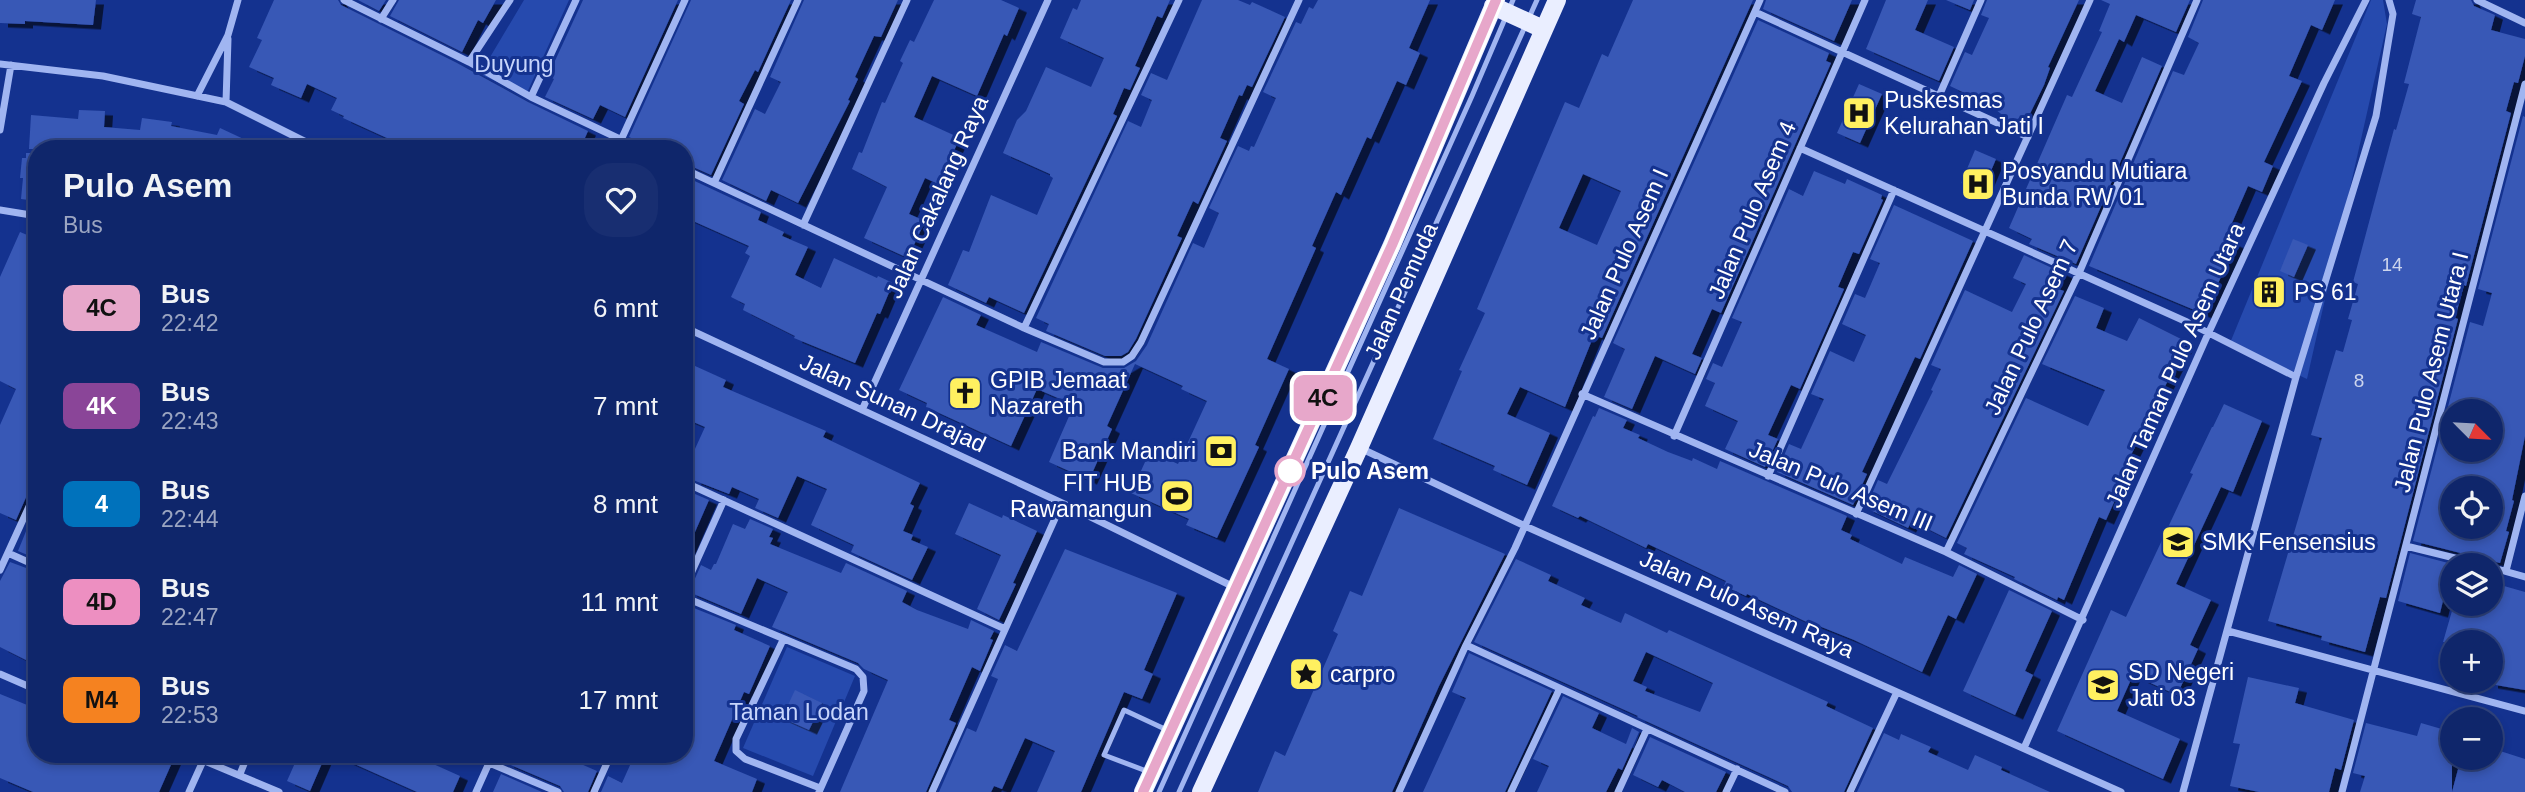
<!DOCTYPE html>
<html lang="id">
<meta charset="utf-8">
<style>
body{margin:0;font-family:Helvetica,sans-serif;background:#182e71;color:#f1f3f6;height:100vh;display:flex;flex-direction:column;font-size:26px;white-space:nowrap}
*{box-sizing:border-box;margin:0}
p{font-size:23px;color:#9ba5c1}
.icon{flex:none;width:38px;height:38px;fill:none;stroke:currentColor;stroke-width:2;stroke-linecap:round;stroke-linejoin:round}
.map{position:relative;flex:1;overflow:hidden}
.panel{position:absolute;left:28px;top:140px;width:665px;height:623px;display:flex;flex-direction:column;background:#0f266b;border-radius:28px;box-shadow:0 4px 10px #0003,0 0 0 2px #2f437e}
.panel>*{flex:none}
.badge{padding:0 14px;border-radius:10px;font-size:24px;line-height:46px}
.needle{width:46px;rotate:114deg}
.buttons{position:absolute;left:2440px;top:399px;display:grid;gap:14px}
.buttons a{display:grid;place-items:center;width:63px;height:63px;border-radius:50%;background:#0f266b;box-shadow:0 4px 10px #0003,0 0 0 2px #2f437e;font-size:35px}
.map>.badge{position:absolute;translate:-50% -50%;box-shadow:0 0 0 4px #fff}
.round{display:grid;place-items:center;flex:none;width:74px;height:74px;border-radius:28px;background:#182e71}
.overview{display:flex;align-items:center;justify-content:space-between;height:119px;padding:0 35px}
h1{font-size:33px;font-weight:700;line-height:52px}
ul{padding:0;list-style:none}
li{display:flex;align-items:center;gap:21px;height:98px;padding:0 35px}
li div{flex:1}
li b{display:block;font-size:26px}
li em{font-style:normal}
li .badge{min-width:77px;font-weight:700;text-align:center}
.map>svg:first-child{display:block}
.green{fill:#264aae}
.building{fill:#3858b6;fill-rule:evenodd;filter:url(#shadow)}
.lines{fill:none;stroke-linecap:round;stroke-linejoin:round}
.service{stroke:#a0b5f1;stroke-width:5}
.minor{stroke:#a0b5f1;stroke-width:7}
.primary{stroke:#eaeeff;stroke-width:18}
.line-casing{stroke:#fff;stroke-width:16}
.line{stroke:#e7a7ca;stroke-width:10}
.stop-dot{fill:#fff;stroke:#e7a7ca;stroke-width:3.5}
.labels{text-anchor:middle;stroke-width:6;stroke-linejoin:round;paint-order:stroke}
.number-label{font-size:19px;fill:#cdd5ed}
.park-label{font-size:23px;fill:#c7d5fc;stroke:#14328f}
.poi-label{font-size:23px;fill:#fff;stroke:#14328f;text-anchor:start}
.street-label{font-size:23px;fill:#fff;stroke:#14328f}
.stop-label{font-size:23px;font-weight:bold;fill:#fff;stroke:#14328f;text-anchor:start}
</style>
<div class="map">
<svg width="2525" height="792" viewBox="0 0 2525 792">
<defs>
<filter id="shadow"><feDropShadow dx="8" dy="4.5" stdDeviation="0" flood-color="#0009"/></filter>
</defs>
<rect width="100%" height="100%" fill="#14328f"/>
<path class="green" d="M524,0H569L526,95L480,74Z
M2371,0H2383L2387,24L2307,379L2230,343Z
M787,647L855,676L813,776L743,748Z"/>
<path class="building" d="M0,0H96L93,25L25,21V24L0,23Z
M274,0H338L341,5L457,63L528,102L588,131L580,149H398L400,144L343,118L344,116L331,110L337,98L307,84L301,98L271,85L274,78L249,67L262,40L257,38Z
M358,0H386L379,11Z
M399,0H496L483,23L478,20L462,52L390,16Z
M583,0H678L625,117L600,105L593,119L545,97L554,79L548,76Z
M691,0H791L758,72L755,70L739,101L744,104L711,175L684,163V149H647L644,144L629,137Z
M804,0H898L881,37L874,36L855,77L858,79L848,100L850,101L798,203L771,190L766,201L722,180L755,109L765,114L781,82L770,77Z
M934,0H1001L1019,8L1007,36L1004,34L977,96L932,76L914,117L960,138L938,184L925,178L909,214L925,221L908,258L864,238L887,187L852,169L859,152L862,153L882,102L885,103L903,63L900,61L910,40L914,42Z
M1081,0H1170L1162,18L1157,16L1135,66L1140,68L1130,90L1124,88L1113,114L1117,116L1024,313L989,297L986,303L948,285L963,250L969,252L991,195L1037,215L1053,178L1050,176V174L1003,153L1017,120L1026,111L1046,67L1091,87L1104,58L1060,38L1073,8L1077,10Z
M1202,0H1238L1250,5L1252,2L1285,17L1252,87L1247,85L1242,96L1239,95L1220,138L1227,141L1198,204L1193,201L1177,236L1182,238L1136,339L1128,352L1121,356H1105L1046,331L1049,324L1036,318L1128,121L1141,127L1152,100L1141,95L1151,73L1167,80Z
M1318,0H1430L1409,48L1420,53L1406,85L1397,81L1371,139L1367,137L1341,195L1336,192L1312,246L1316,248L1267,359L1289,369L1255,445L1259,447L1217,538L1186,525L1189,519L1131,493L1150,451L1178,464L1207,401L1181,389L1183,386L1135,364L1107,426L1112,429L1089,480L1049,462L1074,405L1037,389L1011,446L926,407L927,403L899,390L943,297L981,315L976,325L1037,352L1041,342L1103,368H1124L1136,361L1147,345L1193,243L1204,248L1219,213L1209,208L1238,146L1249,151L1251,146L1254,147L1276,98L1263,92L1296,22L1301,24L1309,7L1313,9Z
M1633,0H1753L1602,338L1594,335L1565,407L1520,387L1507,414L1550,433L1527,485L1493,470L1495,466L1433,439L1462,371L1459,370L1485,313L1477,309L1565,102L1579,108L1602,54L1608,57ZM1583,174L1621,191L1597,245L1559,228Z
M1766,0H1852L1834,41L1763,9Z
M1886,0H1928L1915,30L1954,47L1939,81L1866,49Z
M1946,0H1974L1970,10Z
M1987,0H2079L2048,67L2050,68L2044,85L2023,128L2011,122L1990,105L1950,86L1965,52L1972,55L1989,18L1981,15Z
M2101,0H2190L2176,32L2136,15L2124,42L2119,39L2095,91L2122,103L2142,57L2162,66L2076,264L2029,244L2032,239L2009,228L2067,95L2072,97L2102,32L2099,31L2110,4Z
M2203,0H2335L2322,30L2311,25L2289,76L2302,81L2264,162L2273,166L2262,192L2248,186L2225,239L2236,244L2204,314L2089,266L2173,71L2184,75L2199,43L2188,37Z
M2416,0H2471L2474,6L2495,15L2491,30L2525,39V56L2518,83L2514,82L2506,111L2511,113L2466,286L2464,285L2455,318L2458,319L2386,598L2380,597L2365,652L2321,640L2322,636L2268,621L2322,438L2311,435L2336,350L2343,352L2352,320L2348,319L2358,284L2353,282L2394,129L2396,130L2409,84L2404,83L2421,17L2412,14Z
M1758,20L1829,53L1826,61L1831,63L1721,313L1712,309L1692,354L1702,358L1695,374L1655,356L1632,409L1604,397L1625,349L1613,343Z
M1859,84L1882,94L1860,143L1837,133Z
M79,110L105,111L104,127L140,130L142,118L172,122L171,126L217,135L220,128L265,149H29L31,115L78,119Z
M2523,116L2525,117V436L2512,500L2514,501L2506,531L2509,532L2500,563L2413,541L2470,322L2483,326L2492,293L2478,289ZM2452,411H2490V450H2452ZM2452,488H2490V527H2452Z
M1975,150L1996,159L1982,192L1961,183Z
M26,153H37V201L21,199L23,178H20L22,158H26Z
M1814,171L1845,184L1847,179L1882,195L1881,199L1883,200L1859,254L1853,252L1838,287L1844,289L1800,389L1791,385L1768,435L1778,439L1765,467L1725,449L1738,421L1705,406L1715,383L1706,379L1713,363L1722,367L1742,322L1732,318L1789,189L1803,196Z
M684,176L761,212L758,220L784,232L782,236L808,247L795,275L821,288L834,258L877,278L878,276L893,283L880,314L877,313L855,363L794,338L795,336L743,310L745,304L731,297L750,256L745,253L749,246L684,217Z
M1894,205L1973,241L1920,359L1915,357L1862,472L1867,474L1853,505L1777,472L1789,444L1801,449L1824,399L1811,394L1830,351L1854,362L1866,335L1842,324L1855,294L1865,298L1880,263L1870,259Z
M20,232L37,239V483L31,486L16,520L0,513V425L16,389L0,381V277Z
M2293,239L2308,245L2294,277L2280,271Z
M2024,255L2065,274L2058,289L2064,291L1946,538L1912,521L1908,528L1866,508L1878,480L1887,484L1933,391L1931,390L1941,369L1931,365L1965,290L2012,312L2026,284L2013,278Z
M2075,296L2104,308L2096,328L2127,341L2139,318L2187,342L2131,455L2135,456L2106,520L2099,517L2064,600L2058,597L2057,600L2014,579L2015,577L1964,554L1967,548L1957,543L2026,398L2088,426L2105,390L2042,364Z
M684,361L726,380L723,387L826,431L823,437L920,483L910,504L914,506L903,531L913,535L911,540L928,547L912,580L851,552L854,545L811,525L827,489L797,476L778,518L755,508L759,499L732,487L729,494L693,480L694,478L684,473L705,427L684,418Z
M2224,404L2262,421L2233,492L2221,487L2176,584L2211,600L2190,645L2198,649L2177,695L2133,675L2117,711L2180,739L2163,779L2057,731L2111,610L2126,617L2193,474L2190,473L2212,427H2213Z
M1599,408L1627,420L1623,428L1640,435L1638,438L1668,452L1692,461L1693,458L1717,469L1720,461L1847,516L1841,530L1852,535L1850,539L1902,564L1905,557L1953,577L1959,565L1977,574L1956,619L1948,615L1922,672L1854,640L1814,624L1813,625L1747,594L1746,596L1724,586L1726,581L1648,544L1646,548L1580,516L1578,518L1552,506L1593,416L1595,417Z
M688,491L709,500L684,557V500Z
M969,503L1002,518L1003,515L1037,531L1013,583L1016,584L999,620L977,609L1001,555L955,534Z
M37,504V559L18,551Z
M1399,508L1505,554L1439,686L1392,792H1258L1275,751L1285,756L1338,634L1333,631L1350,591L1362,596Z
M750,519L773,529L769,537L773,538L770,544L841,573L846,563L907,591L902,602L917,610L968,629L971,620L994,631L990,639L993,640L980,671L972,667L949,720L956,723L926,792H840L888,680L864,669L858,663L772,627L788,592L757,578L741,614L689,592L701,565L711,570L714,564H716L733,524L745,529Z
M1065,549L1177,593L1144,670L1153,674L1142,699L1124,692L1081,792H1037L1055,751L1025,738L1002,789L994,786L991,792H939L967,728L976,732L998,679L991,676L1005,645L1017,651Z
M2410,553L2452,564L2440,613L2398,601Z
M1516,559L1551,575L1548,581L1585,598L1581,605L1621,623L1625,613L1667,633L1669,630L1828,702L1826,706L1873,728L1844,792H1792L1788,786L1637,717L1638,716L1474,642ZM1646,652L1713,683L1700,712L1645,691L1647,687L1633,681Z
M10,562L37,572V652L32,663L0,647V581Z
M2490,582L2525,592V690L2490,684V642H2443L2454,604H2490Z
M2009,590L2052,611L2025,671L2033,675L2015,715L1963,691Z
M684,604L736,625L734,630L770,646L749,694L744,692L714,761L757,779L752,792H601L608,776L622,783L635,754H684Z
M1469,653L1552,691L1505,792H1423L1466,698L1452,692Z
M2248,677L2299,688L2295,703L2354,720L2341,770L2335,768L2329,792H2259L2230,786L2240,744L2233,743Z
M795,690L822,703L809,730L782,718Z
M0,694L37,709V754H165L174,758L159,792H33L0,778Z
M1563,696L1599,713L1592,728L1626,744L1632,728L1639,732L1622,770L1618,768L1606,792H1537L1549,766L1533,759Z
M2366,723L2417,736L2421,723L2452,732V792L2461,758H2494L2497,750L2525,759V792H2360L2365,776L2353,773Z
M1884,733L1899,740L1901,734L1931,747L1928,752L1968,770L1975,755L2002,767L2001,770L2050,792H1857Z
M1650,737L1726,772L1716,792H1685L1662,780L1658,787L1633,775Z
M299,754H326L310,791L287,781Z
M332,754H411L460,776L453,792H417Z
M510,754H558L597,771L588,792H564L560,786L506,763Z
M501,774L542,792H493Z"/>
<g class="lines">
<path class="service" d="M1149,772L1104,755L1124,710L1167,730
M1159,792L1472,96L1513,0
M1179,792L1537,0"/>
<path class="minor" d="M344,0L469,62L531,97L641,149
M2477,0L2525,23
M1755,12L2028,137
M381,19L393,0
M469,62L510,0
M0,64L103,76L226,102L320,149
M197,96L228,35L238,0
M1939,96L1981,0
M531,97L576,0
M226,102L228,39
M0,130L11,65
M621,140L685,0
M1800,148L2187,322L2296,377
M684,169L1024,328L1104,362H1123L1132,356L1141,342L1299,0
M714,183L798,0
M0,210L37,216
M803,225L907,0
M684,327L1062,503L1234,587
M1024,328L1179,0
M1582,394L1946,552L2083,620
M862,410L1048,0
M1674,436L1865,0
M1360,448L1525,526L2121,792
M1768,476L1894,190
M684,482L1005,629
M1856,514L2090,0
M2406,546L2483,565
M1946,552L2079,273L2197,0
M8,553L37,566
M2490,567L2525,577
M0,570L37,489
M2506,571L2525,496
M684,589L724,500
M684,597L856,669L863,677L864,691L819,792
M2228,631L2525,711
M783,640L736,739V751L745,759L820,788
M1466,645L1785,792
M0,674L37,690
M2024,748L2208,334L2324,83L2366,0
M188,754L279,792
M468,754L558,792
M240,774L248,754
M189,792L203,761
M476,792L493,754
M594,792L611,754
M932,792L1062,503
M1399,792L1466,645L1515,548L1760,0
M1511,792L1559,690
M1618,792L1647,729
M1726,792L1737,769
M1850,792L1897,692
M2183,792L2296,377L2376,116L2393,14L2389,0
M2342,792L2525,84"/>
<path class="primary" d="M1493,6L1543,29
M1143,792L1392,245L1496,0
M1201,792L1359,448L1557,0"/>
</g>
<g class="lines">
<g class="line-casing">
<path id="line" d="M1143,792L1392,245L1496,0"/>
</g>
<use href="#line" class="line"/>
</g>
<defs>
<g id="hospital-square" transform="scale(1.75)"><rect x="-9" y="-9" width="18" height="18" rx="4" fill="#fff060" stroke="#14328f"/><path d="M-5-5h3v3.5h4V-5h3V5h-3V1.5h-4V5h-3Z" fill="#111"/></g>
<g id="building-square" transform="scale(1.75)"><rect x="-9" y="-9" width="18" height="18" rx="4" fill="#fff060" stroke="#14328f"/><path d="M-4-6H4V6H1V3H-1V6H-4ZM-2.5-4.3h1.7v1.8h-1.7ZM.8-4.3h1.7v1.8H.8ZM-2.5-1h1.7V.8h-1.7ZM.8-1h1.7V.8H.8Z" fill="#111"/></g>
<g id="church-square" transform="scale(1.75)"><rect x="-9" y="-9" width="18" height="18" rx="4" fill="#fff060" stroke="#14328f"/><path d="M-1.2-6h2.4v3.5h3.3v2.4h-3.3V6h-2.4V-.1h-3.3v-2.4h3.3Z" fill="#111"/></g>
<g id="bank-square" transform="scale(1.75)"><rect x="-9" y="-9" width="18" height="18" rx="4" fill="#fff060" stroke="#14328f"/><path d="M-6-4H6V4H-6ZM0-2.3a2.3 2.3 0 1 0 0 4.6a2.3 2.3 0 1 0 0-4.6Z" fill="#111"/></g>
<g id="stadium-square" transform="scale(1.75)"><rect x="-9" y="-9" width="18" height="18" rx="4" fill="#fff060" stroke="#14328f"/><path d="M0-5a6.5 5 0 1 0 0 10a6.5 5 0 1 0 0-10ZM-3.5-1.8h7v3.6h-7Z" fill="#111"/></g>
<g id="school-square" transform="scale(1.75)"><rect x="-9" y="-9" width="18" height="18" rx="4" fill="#fff060" stroke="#14328f"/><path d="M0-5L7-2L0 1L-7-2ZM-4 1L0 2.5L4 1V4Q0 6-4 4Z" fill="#111"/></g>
<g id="sight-square" transform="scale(1.75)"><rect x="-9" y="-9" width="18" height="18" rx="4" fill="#fff060" stroke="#14328f"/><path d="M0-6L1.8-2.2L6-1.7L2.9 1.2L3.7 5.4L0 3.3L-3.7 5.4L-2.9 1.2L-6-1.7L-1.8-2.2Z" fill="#111"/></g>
</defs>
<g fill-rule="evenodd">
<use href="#hospital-square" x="1859" y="113"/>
<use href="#hospital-square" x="1978" y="184"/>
<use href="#building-square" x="2269" y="292"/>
<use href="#church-square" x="965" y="393"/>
<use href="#bank-square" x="1221" y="451"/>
<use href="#stadium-square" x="1177" y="496"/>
<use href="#school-square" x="2178" y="542"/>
<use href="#sight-square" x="1306" y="674"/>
<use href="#school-square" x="2103" y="685"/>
</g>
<circle class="stop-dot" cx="1290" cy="471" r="14"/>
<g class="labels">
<g class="number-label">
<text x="2392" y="271">14</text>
<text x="2359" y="387">8</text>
</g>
<g class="park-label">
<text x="514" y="72">Duyung</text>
<text x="799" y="720">Taman Lodan</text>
</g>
<g class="poi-label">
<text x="1884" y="108">Puskesmas<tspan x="1884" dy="26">Kelurahan Jati I</tspan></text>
<text x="2002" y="179">Posyandu Mutiara<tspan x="2002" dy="26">Bunda RW 01</tspan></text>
<text x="2294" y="300">PS 61</text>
<text x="990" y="388">GPIB Jemaat<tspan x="990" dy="26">Nazareth</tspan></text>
<text x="1196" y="459" text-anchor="end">Bank Mandiri</text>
<text x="1152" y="491" text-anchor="end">FIT HUB<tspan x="1152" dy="26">Rawamangun</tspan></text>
<text x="2202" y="550">SMK Fensensius</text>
<text x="2128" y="680">SD Negeri<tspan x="2128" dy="26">Jati 03</tspan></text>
<text x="1330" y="682">carpro</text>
</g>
<g class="street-label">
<text transform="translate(937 197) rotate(-66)" y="8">Jalan Cakalang Raya</text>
<text transform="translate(1752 210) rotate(-67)" y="8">Jalan Pulo Asem 4</text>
<text transform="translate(1624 254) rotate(-66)" y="8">Jalan Pulo Asem I</text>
<text transform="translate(1401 291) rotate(-66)" y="8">Jalan Pemuda</text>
<text transform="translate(2031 327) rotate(-65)" y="8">Jalan Pulo Asem 7</text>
<text transform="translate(2175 365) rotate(-66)" y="8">Jalan Taman Pulo Asem Utara</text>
<text transform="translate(2431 372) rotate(-76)" y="8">Jalan Pulo Asem Utara I</text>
<text transform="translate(893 403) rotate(25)" y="8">Jalan Sunan Drajad</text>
<text transform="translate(1841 486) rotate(23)" y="8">Jalan Pulo Asem III</text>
<text transform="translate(1747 604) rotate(24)" y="8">Jalan Pulo Asem Raya</text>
</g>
<g class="stop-label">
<text x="1311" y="479">Pulo Asem</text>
</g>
</g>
</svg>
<div class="buttons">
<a><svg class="needle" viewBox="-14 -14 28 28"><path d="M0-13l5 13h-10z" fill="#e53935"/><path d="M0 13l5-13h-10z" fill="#9ba5c1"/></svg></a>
<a><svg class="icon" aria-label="locate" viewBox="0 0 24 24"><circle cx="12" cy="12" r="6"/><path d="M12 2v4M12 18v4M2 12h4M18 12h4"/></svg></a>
<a><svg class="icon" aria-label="layers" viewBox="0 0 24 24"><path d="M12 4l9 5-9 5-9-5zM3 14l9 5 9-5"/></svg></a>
<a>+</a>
<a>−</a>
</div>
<b class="badge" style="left:1323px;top:398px;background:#e7a7ca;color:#111">4C</b>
<section class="panel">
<div class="overview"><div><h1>Pulo Asem</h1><p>Bus</p></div><a class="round"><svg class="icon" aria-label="heart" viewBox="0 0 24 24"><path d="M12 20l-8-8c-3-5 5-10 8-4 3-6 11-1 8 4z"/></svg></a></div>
<ul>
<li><span class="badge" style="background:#e7a7ca;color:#111">4C</span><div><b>Bus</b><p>22:42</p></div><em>6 mnt</em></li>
<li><span class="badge" style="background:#8a4598;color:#fff">4K</span><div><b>Bus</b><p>22:43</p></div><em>7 mnt</em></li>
<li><span class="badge" style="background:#0072bc;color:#fff">4</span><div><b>Bus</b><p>22:44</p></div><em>8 mnt</em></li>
<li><span class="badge" style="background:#ed8fc1;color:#111">4D</span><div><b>Bus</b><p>22:47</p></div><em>11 mnt</em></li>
<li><span class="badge" style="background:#f58220;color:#111">M4</span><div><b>Bus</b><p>22:53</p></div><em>17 mnt</em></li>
</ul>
</section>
</div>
